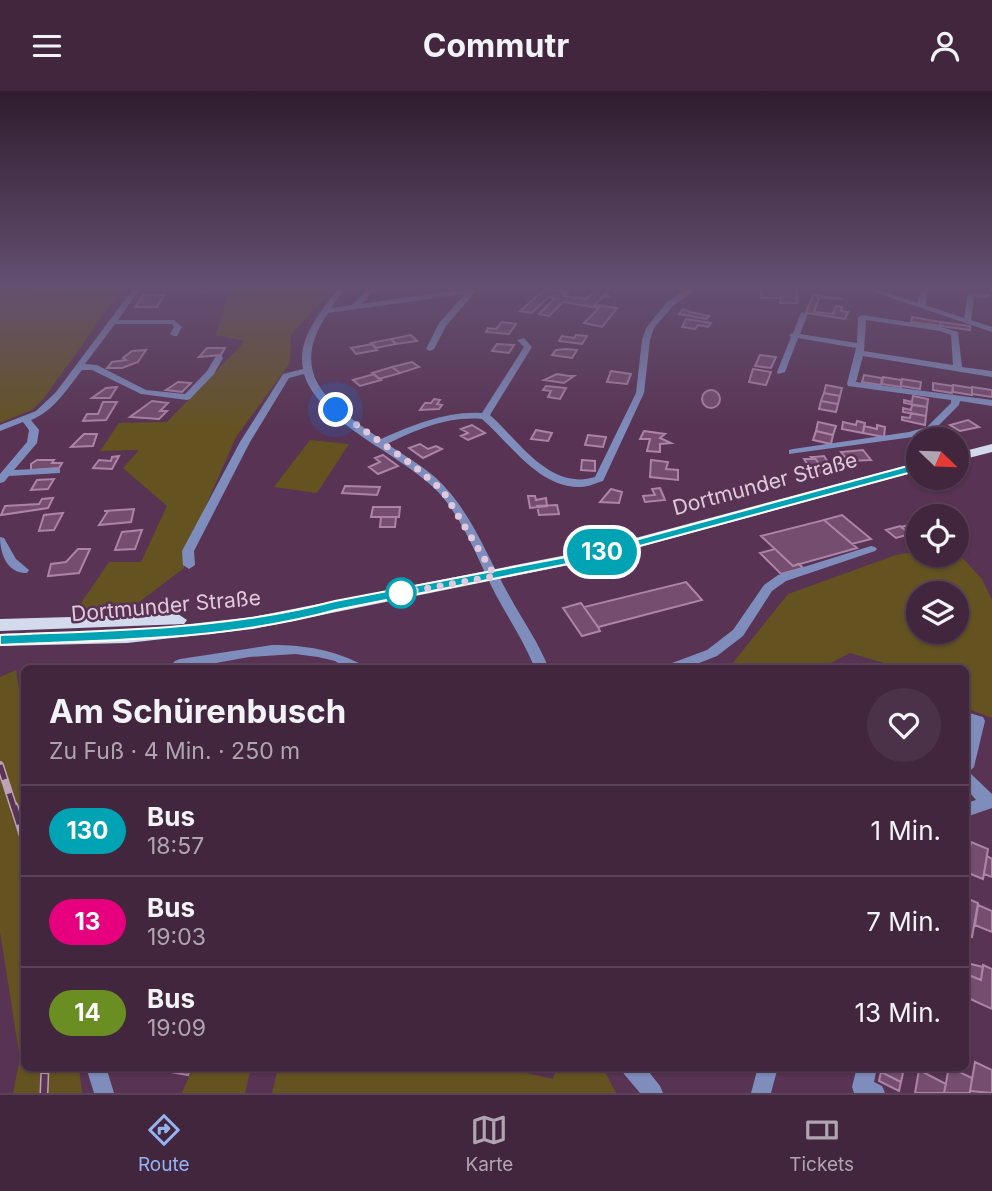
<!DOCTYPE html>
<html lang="de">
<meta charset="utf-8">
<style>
body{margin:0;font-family:Inter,sans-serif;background:#4c3249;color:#f1f3f6;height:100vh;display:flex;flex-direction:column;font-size:26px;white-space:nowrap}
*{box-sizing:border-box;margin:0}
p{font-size:23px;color:#aea5b0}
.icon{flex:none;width:38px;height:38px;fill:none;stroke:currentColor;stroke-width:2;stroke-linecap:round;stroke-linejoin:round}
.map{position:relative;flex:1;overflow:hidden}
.details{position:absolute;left:21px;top:574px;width:948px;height:406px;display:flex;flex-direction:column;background:#42263e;border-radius:10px;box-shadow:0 2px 5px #0004,0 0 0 2px #5a4358}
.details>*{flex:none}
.badge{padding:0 14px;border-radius:23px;font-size:24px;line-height:46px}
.needle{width:46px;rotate:113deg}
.buttons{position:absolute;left:906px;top:336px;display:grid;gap:14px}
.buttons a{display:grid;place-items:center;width:63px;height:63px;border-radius:50%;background:#42263e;box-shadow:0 2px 5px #0004,0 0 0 2px #5a4358;font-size:35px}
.you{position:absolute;width:35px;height:35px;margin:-18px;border:5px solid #fff;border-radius:50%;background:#1a73e8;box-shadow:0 0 0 10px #1a73e833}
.map>.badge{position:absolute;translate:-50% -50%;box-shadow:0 0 0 4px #fff}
.round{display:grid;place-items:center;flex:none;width:74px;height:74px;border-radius:37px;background:#4c3249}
.head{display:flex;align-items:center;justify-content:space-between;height:119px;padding:0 28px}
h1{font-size:33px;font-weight:700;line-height:52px}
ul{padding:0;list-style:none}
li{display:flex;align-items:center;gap:21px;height:91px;padding:0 28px;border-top:2px solid #5a4358}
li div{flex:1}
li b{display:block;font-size:26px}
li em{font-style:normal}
li .badge{min-width:77px;font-weight:700;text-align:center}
header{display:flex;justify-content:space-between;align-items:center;height:91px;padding:0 28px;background:#42263e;font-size:32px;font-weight:700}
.dock{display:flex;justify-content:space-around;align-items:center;height:98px;border-top:2px solid #5a4358;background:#42263e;font-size:19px;color:#aea5b0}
.dock a{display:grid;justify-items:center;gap:4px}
.dock .current{color:#95b2f1}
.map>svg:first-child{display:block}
.green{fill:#645320;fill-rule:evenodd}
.building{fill:#744d6f;stroke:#ad83a7;stroke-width:2}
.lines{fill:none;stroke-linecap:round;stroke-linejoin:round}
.minor{fill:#7f8dbc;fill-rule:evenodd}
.major{fill:#d3daed;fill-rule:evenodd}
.rail-far1-casing{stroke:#bca1b8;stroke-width:8}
.rail-casing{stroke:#bca1b8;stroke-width:9}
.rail-far1{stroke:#583353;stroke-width:5;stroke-dasharray:15;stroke-linecap:butt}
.rail{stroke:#583353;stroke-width:6;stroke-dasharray:19;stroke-linecap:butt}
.line{fill:#00a3b4;stroke:#fff;stroke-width:2}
.walk{stroke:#e0c9dc;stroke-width:7;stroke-dasharray:0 12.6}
.stop-dot{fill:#fff;stroke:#00a3b4;stroke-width:3.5}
.labels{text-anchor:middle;stroke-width:5;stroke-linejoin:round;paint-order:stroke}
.street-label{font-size:21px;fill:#e0c9dc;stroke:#583353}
</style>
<header><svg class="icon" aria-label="menu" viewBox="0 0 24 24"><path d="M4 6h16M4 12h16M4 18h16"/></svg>Commutr<svg class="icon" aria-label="person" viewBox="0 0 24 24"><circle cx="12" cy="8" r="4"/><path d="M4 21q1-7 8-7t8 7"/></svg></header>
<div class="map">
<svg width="992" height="1002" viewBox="0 0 992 1002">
<rect width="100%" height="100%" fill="#583353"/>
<path class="green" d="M122,198L45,306L32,319L0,332V200Z
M226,198H333L291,244L290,272L236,346L186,460L184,477L134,515L77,518L109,471H141L167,415L123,377L139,359L100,360L119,332L167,331L245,250L216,244L227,208L223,203Z
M310,349L349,353L317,402L274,396Z
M919,460V464H957V461L982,488L992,509V627L966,617V578L901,577L850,562L821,577H729L788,503L896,464ZM919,502H957V541H919Z
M16,579L24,629V976L79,977L82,1002H13L20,968L0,841V586Z
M193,976H251V977L245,1002H182Z
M278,977L499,976L553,988L556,977H603L616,1002H272Z"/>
<path class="building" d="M545,198L568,201L564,205L586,208L597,198H609L604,204L610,205L602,206L595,214L617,217L602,236L584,232L599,217L563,211L549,225L539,223L555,207L548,206L532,222L520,220Z
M761,198H798L797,212H780L781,207H761Z
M143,204H164L157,216H135Z
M813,204L842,208L819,207L814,221L833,223L836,215L842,216L841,220L848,221L845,228L806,222Z
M683,218L690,221L709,225L706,228L679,223Z
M912,226L941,231L940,235L911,231Z
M686,228L711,232L708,236L698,234L695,238L682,236Z
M502,231L516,233L509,243L486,241L488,237L496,238Z
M941,231L970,235V239L940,235Z
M411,244L417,250L396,253L391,248Z
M576,244L587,245L582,253L559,250L562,245L574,247Z
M391,248L396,253L376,257L371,252Z
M372,253L377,259L356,263L351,257Z
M497,253L514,254L509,262L492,260Z
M207,257H225L221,264L199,266Z
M566,258L577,259L572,267L552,264L556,259Z
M146,259L138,271L122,277H107L112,271L126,269L123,267L132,260Z
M760,264L776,266L771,277L755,275Z
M412,271L419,276L400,282L392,276Z
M392,276L400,282L379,288L372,282Z
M753,278L771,281L766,294L749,291Z
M611,280L631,283L627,293L607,291Z
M374,283L381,289L360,295L353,289Z
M557,283L569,285H574L564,292L544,289Z
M864,284L882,287L881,294L862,291Z
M883,286L901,289V296L882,293Z
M902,288L921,291L920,298L901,295Z
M178,291L191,292L182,301L166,299Z
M933,292L953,295L952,302L933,299Z
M826,294L842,297L840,305L824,302Z
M953,294L972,297V304L953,301Z
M546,295L566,297L560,308L548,306L551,300L543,299Z
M117,296L110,307H92L106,297Z
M972,296L992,299V306L972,303Z
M702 308a9 9 0 1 1 18 0a9 9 0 1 1-18 0Z
M824,302L840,305L838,313L821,310Z
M913,305L928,308L927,316L904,312V309L912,311Z
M434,308L440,309L437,313L442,314L439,318L420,319L425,312H431Z
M152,310L168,312L160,320H167L159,328L130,326Z
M821,310L838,313L836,321L819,318Z
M103,311H117L106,329L83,330L87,323H98Z
M912,314L927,316L926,325L903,321V317L911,319Z
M911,322L926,325L925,334L902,329V326L910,327Z
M968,329L979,336L960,340L950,334Z
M857,330L865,332L863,342L842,338L843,331L856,334Z
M818,331L836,335L833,344L816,340Z
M472,334L485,342L468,349L461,345L468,342L461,338Z
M877,334L885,336L884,346L863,342L864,335L877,338Z
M536,339L552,342L548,350L531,348Z
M644,340L665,343L660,347L671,352L660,353V361L647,360L650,348H640Z
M816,340L833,344L831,353L813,349Z
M84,343H97L93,355L71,356Z
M588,344L606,346L603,356L585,354Z
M420,353L428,358L436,355L442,358L423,367L409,357Z
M863,359L871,369L848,370L841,361Z
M383,364L398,375L378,383L369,376L380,371L375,367Z
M119,365L112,378L93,377L99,369L111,370L112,366Z
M824,365L829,373L833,378H823L814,366Z
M811,366H814L825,381L813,382L804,368H813Z
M37,369H54L52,372H62L59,377L31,379V373Z
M582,369L595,370V380L581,379Z
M651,369L668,371L666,378L678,379V389L650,386Z
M54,388L48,398L31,399L37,389Z
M345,395L380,396L377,404L342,402Z
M660,397L665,409L645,411L643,405L655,404L652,398Z
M611,398L622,401L619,412L600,411Z
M528,405H535L536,409L546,407L547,415L530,417Z
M53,407L48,417L1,424L5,415L39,413L42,408Z
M557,414L559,423L539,424L537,415Z
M373,416H400L399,426H371Z
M134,418L131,431L99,434L108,420H104Z
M63,422L54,439L39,440L44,424Z
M842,424L871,448L852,453L824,429Z
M381,426H396L395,436H380Z
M824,429L857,457L793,475L761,445Z
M912,433L919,438V449L901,436Z
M900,435L910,443L896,447L886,439Z
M142,439L135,458L115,459L122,441Z
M78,458H90L79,482L48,485L51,473L66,471Z
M775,458L793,475L799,473L803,477L781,483L760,462Z
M686,491L702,509L598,536L584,516Z
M581,512L598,536L600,540L582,545L563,517Z
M971,751L988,758L983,788L966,781V763L969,764Z
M987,765L992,768V786L984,783Z
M966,807L978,812L972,846L966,843Z
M978,814L992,820V841L975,834Z
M966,868L971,873L983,876L981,889L966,883Z
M983,874L992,878V918L966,906V883L981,889Z
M975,971L992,979V1002L970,1000Z
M143,976H191L188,984Z
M882,976H891L903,982L901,991L881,981Z
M949,976L972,987L970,1002H944Z
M919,979L946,993L944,1002H915Z
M881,981L901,991L899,1000L879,990Z"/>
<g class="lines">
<path class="minor" d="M133,198H140L118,229H174L182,236L177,245H174L170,243L174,236L172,233H115L85,273L97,274L146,299L185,303L207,280L216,265H222L223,267L214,283L190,308L187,309L141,303L92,279H82C67,298 54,320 31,329L39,339L37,352L14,379L56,377L60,378V382L9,385L4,391L0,392V383L27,351L29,339L23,331L0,340V334L36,320L56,301Z
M195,198H205L207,200L203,202Z
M338,198H345L331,217L352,214L368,198H375L361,213L468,198L476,200L446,235L434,258L430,260L426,258L439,232L465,203L328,222C285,285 332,315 381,348C413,334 446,320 482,322L524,256L517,249L524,247L532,256L490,324C519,350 550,400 595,386L636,302L642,249L646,237L667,211L687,198H696L673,215L654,237L650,249L644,302L603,390C596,392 588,396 581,396C539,398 510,352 482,328C448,325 418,338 387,353C404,364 421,374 436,387C471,419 487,466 510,506C523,530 539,552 549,578H535C525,552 510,530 497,506C479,472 466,433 440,403C405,364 319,333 304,283L289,287L250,351L194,460L195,474L189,478L183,474L182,460L240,351L283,283L303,278C297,247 320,222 338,198Z
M865,198H876L918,212L921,198H928L925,214L964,227L968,202L990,203L991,205L987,207L974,206L971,229L992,236V241Z
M801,221L808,223L800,243L857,252L858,226L862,224L941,236L958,241L962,276L992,280V286L863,265L856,291L992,309V315L960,310L959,314L933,340L913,346L789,363V359L793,358L909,341L927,336L951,312V309L848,295L847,293L856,257L798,247L785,281L778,283L777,281L791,246L789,244L793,242ZM866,229L940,240L951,244L953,274L864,260Z
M0,446L4,447L16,468L29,479L27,482C7,483 0,462 0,446Z
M871,455L875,456L877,458L875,460L786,490L772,500L743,545L717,565L684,578H663L664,575L707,559L733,539L764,494L778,484Z
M272,554C306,554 334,559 365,575L366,578H348L335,570L318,566L295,563L249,566L183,578H167L175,570L180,568Z
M966,621L983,626L985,630L974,676L969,681L992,703V717L966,726V712L976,709L966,697V648L970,633L966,632Z
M86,976H106L114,1002H94Z
M621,976H645L660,995L663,1002H640L624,983Z
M758,976H778L771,1002H751Z
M857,976H877L874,991L882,995L885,1002H854L852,996Z"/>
<path class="major" d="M992,353V361L957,370V362Z
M919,371V380L588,470L253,538L127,552L0,555V543L127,540L253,526L587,460Z
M178,523L187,529L184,533L0,540V528Z"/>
<g class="rail-far1-casing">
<path id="rail-far1" d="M0,674L14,717"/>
</g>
<g class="rail-casing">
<path id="rail" d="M14,715L24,747
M44,1002L45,976"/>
</g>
<use href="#rail-far1" class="rail-far1"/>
<use href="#rail" class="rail"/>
</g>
<linearGradient id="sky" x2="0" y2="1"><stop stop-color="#301c2e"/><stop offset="0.58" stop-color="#645071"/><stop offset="1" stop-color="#645071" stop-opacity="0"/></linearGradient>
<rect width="992" height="339" fill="url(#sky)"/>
<path class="line" d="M919,372L924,375L923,378L588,469L336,519C227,549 112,549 0,554V544C112,539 226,539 335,510L587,462Z"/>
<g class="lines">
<path class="walk" d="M336,319L414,375L443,400L495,485L401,502"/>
</g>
<circle class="stop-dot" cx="401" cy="502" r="14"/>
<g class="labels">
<g class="street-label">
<text transform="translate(765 393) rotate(-15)" y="7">Dortmunder Straße</text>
<text transform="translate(166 515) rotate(-5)" y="7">Dortmunder Straße</text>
</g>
</g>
</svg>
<div class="buttons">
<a><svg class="needle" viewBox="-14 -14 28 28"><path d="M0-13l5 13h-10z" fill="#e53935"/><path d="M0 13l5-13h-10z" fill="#aea5b0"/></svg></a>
<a><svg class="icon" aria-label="locate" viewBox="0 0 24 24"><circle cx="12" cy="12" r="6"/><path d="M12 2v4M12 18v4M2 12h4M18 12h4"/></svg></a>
<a><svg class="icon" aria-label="layers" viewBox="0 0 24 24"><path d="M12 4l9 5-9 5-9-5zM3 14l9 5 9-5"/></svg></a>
</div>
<div class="you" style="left:336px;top:319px"></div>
<b class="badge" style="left:602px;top:461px;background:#00a3b4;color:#fff">130</b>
<section class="details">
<div class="head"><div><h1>Am Schürenbusch</h1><p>Zu Fuß · 4 Min. · 250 m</p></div><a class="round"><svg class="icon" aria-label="heart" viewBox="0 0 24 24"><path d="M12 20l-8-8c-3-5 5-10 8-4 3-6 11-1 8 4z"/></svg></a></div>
<ul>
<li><span class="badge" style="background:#00a3b4;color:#fff">130</span><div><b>Bus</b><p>18:57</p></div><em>1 Min.</em></li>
<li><span class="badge" style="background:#e6007e;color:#fff">13</span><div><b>Bus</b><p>19:03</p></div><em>7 Min.</em></li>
<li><span class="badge" style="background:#6b8e23;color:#fff">14</span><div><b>Bus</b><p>19:09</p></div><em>13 Min.</em></li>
</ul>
</section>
</div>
<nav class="dock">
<a class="current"><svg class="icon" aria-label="directions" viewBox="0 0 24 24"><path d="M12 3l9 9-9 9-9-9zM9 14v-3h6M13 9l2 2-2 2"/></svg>Route</a>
<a><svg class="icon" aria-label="map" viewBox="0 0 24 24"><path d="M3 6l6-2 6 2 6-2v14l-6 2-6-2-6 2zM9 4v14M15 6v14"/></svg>Karte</a>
<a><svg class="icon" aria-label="tickets" viewBox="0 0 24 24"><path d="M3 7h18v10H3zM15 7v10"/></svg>Tickets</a>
</nav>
